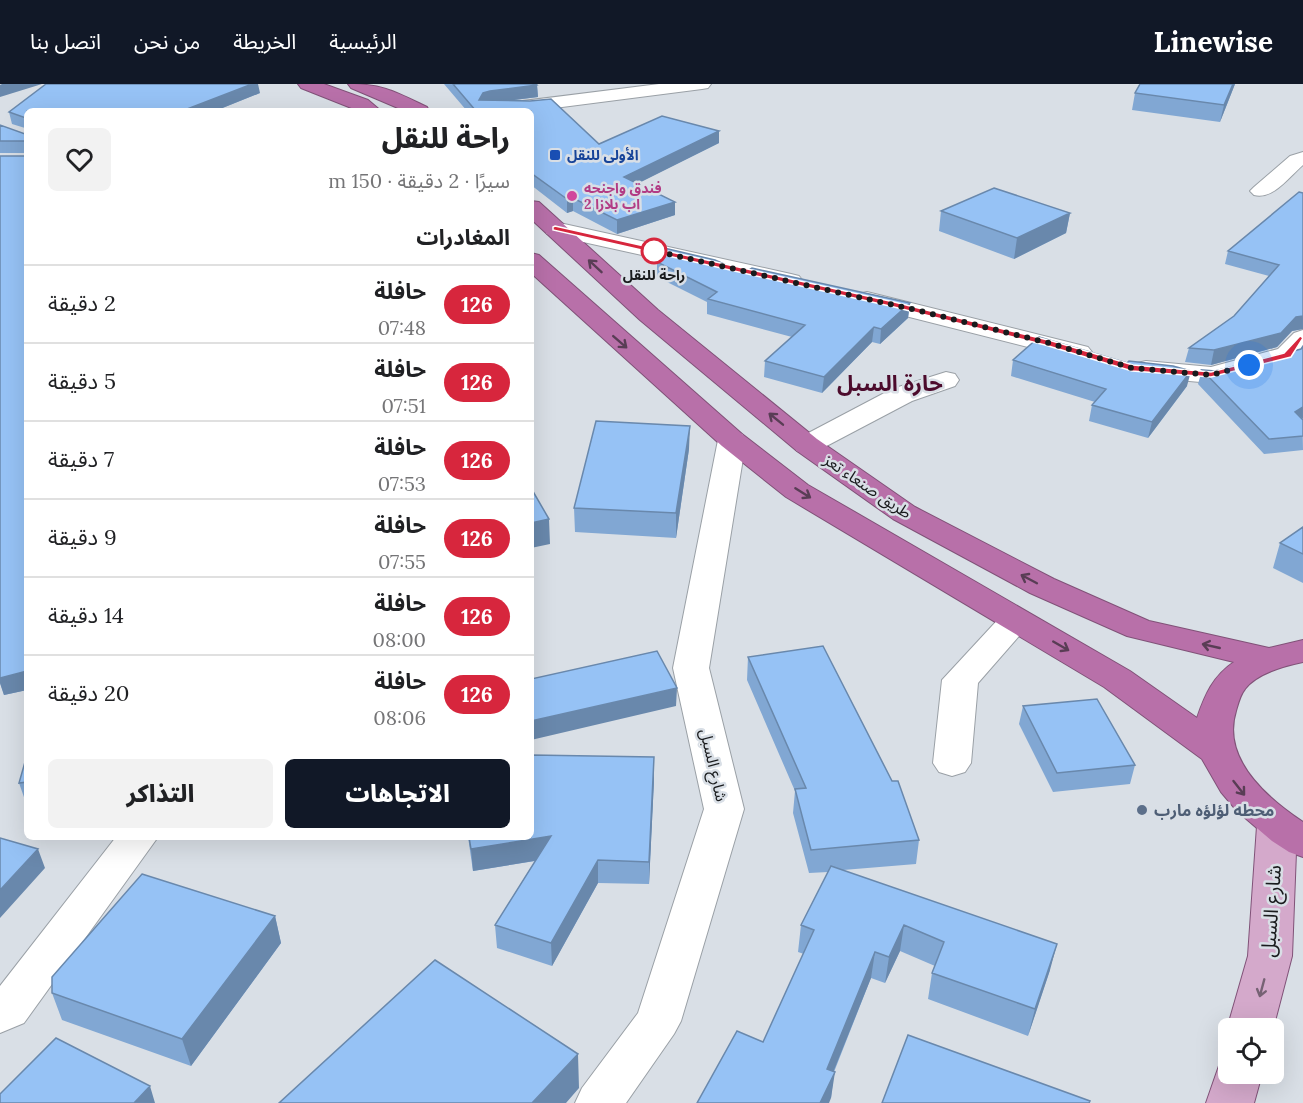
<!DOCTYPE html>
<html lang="ar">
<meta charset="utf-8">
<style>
body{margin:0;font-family:Lora,"Noto Sans Arabic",serif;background:#f2f2f2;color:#202124;direction:rtl;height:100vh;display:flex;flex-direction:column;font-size:22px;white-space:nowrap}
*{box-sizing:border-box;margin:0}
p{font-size:20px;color:#757577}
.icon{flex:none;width:33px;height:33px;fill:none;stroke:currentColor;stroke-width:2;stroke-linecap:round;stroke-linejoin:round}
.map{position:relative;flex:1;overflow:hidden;direction:ltr}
.panel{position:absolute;left:24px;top:24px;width:510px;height:732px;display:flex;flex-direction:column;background:#fff;border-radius:9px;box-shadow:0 6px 24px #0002;direction:rtl}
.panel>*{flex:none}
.badge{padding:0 12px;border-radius:20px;font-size:21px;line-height:39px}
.fabs{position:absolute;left:1218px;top:934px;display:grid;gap:12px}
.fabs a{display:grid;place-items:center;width:66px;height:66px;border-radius:9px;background:#fff;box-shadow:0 6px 24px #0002;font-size:30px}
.you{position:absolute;width:30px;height:30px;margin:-15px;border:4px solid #fff;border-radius:50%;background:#1a73e8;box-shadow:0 0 0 9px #1a73e833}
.map>.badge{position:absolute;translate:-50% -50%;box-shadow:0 0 0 3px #fff}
h2{padding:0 24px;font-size:22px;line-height:54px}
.round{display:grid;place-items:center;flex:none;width:63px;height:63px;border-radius:9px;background:#f2f2f2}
.head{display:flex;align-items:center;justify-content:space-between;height:102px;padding:0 24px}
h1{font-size:28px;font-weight:800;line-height:45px}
.action{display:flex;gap:12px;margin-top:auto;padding:12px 24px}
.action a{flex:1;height:69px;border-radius:9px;background:#111827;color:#fff;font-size:24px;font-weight:800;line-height:69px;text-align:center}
.action a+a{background:#f2f2f2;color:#202124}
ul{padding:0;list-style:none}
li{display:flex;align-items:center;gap:18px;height:78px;padding:0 24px;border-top:2px solid #e0e0e0}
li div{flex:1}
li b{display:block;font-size:22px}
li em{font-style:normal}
li .badge{min-width:66px;font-weight:700;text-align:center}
header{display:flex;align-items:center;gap:36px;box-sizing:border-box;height:84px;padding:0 30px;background:#111827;color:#fff}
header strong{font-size:28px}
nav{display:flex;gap:33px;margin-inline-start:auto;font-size:21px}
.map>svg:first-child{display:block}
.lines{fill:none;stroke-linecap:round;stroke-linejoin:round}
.minor-casing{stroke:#9aa0a6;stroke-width:2}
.major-casing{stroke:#805278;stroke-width:2}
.highway-casing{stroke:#805278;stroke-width:2}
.minor{fill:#fff;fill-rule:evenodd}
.major{fill:#d4a9cb;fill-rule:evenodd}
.highway{fill:#b870a9;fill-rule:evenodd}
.wall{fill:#81a7d3}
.shaded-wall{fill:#6988ac}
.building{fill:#96c2f5;stroke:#6988ac;stroke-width:1.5}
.oneway{stroke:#593d55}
.oneway2{stroke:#766274}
.line{fill:#d7263d;stroke:#fff;stroke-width:1.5}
.walk{stroke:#191b1d;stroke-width:6;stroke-dasharray:0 10.8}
.transit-dot{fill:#1a4fb4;stroke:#d9dfe6;stroke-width:2}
.hotel-dot{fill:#d1479c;stroke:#d9dfe6;stroke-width:2}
.stop-dot{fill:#fff;stroke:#d7263d;stroke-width:3}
.service-dot{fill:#5c6f8a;stroke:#d9dfe6;stroke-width:2}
.labels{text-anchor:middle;stroke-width:5;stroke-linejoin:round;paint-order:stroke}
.far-transit-label{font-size:14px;font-weight:bold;fill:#164399;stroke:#d9dfe6;text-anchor:start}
.far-hotel-label{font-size:14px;font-weight:bold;fill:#b23c85;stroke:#d9dfe6;text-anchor:start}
.far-stop-label{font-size:14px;font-weight:bold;fill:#191b1d;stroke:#d9dfe6}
.street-label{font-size:16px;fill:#191b1d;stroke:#d9dfe6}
.service-label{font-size:16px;font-weight:bold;fill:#4e5e75;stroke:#d9dfe6;text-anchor:start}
.near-street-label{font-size:20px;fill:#191b1d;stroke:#d9dfe6}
.district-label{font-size:22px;font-weight:bold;fill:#4c0b2c;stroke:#d9dfe6}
</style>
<header>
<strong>Linewise</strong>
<nav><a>الرئيسية</a><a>الخريطة</a><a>من نحن</a><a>اتصل بنا</a></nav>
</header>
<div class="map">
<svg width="1303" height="1019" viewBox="0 0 1303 1019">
<rect width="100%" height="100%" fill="#d9dfe6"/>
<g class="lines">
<g class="minor-casing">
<path id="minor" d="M659,0H711L708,4L702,5L531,27H482L484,23L491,21Z
M1303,68V81C1289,93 1273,116 1254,111L1250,107L1254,103L1290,72Z
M555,138L791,190L799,192L803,197L799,202L791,204L547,150L544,145L547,140Z
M867,208L1088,263L1092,268L1088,273L1079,276L858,220L855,215L858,210Z
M1303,246V269L1296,277L1211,299L1146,293L1137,291L1133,285L1137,279L1146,277L1211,283L1278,265L1294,249Z
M946,288L955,290L959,296L955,302L912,317L817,367L807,370L797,367L793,361L797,355L892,305Z
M732,347L742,350L746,356L709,584L744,725L681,937L674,950L626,1019H575L582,1004L638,929L704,725L673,584L718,356L722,350Z
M1016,526L1028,529L1033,536L978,599L971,679L965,688L952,692L939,688L933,679L942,596L1004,529Z
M116,753H158L24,939L0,949V902Z"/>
</g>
<g class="major-casing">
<path id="major" d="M1277,728L1291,732L1297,742L1292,872L1273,945H1228V948L1227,945L1248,872L1257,742L1263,732Z
M1228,973V990H1262L1254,1019H1206L1221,976Z"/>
</g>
<g class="highway-casing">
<path id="highway" d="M298,0H324L368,16L381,27H359L301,4Z
M348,0C383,0 396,8 427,23L429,27H405L351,4Z
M531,117L539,118L658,226L817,355L915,423L1054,495L1149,537L1269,564L1303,556V578C1284,582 1257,589 1245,605C1240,611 1238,620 1236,627C1221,675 1267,714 1303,738V773L1289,768L1272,757L1237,727L1221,708L1202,675L1104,603L786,413L722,362L531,189V169L539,171L742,350L808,401L1130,587L1197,634C1205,611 1213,592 1234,578L1127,552L1030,509L893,435L797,367L640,236L531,135Z"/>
</g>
<use href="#minor" class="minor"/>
<use href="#major" class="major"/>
<use href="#highway" class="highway"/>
</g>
<path class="wall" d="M444,0H536L537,1L538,13L507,17H530L551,15L599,60L662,32L719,47V59L638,99L675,118V131L617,150L573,127L567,129L531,101V27H467Z
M1235,0L1220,38L1132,26L1135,9Z
M260,9L215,27H27V606L4,611L0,599V594L25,69H0V41L25,50V44L12,40L9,28Z
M1303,109V245L1292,247L1277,263L1211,281L1185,278L1189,264L1234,232L1269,192L1225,180L1228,167Z
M941,127L1070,129L1066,149L1014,175L939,147Z
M657,178L744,189L910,219L908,234L880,260L872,258L822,309L764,293L765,277L792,253L707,230V218L657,193Z
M1301,265L1303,366L1264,370L1198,300L1202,286L1215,287Z
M1013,276L1187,302L1148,354L1089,337L1092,321L1095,318L1011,292Z
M689,365L676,454L575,448L574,424Z
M1303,443V499L1273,484L1280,459Z
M748,573L919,756L916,780L843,786L1050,886L1028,952L928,915L932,889L935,882L900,867L885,899L871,894L834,988L831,1014L763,958L804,870L798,868L801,841L828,788L809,789L793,729L795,707L747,596Z
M1023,622L1135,681L1130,700L1053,708L1019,640Z
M27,671V716H25L19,699Z
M654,696L649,800L598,799L552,882L497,864L495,841L535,777L473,787L468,753H531Z
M275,832L281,859L191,982L62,936L52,909Z"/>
<path class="shaded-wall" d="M2,0H42L0,13V1Z
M252,0H258L260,9L215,27H182Z
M1233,0H1235L1220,38L1224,21Z
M537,1L538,13L490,19L479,16L483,9L490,7Z
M719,47V59L625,106L624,93Z
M573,114V127L567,129V115Z
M675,118V131L617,150V136Z
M1070,129L1066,149L1014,175L1017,154Z
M910,219L908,234L880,260L881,245Z
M1303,232V245L1292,247L1277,263L1211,281L1214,266L1296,233Z
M874,243L872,258L822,309L824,293Z
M1191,287L1187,302L1148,354L1152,338Z
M1303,323V335L1295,328Z
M690,342L689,365L676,454V429Z
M549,435L550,460L531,464V439Z
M27,587V606L4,611L0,599V594Z
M677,604L676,622L531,656V637Z
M654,673V696L649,800V778Z
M551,752L552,774L473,787L471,765Z
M38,765L45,784L0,834V806Z
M598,776V799L552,882L551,859Z
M275,832L281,859L191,982L182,955Z
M904,841L900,867L885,899L889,873Z
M1057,860L1050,886L1028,952L1035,925Z
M875,868L871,894L828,1001L835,988L831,1014L829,1019H820L827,985Z
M578,970L579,1004L566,1019H532Z
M150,1002L155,1019H134Z"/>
<path class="building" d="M46,0H252L182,27H27V587L0,594V72H25V57H0V41L25,50L26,34L9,28Z
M453,0H536L537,1L490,7L483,9L479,16L530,17L551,15L599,60L662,32L719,47L624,93L675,118L617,136L573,114L567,115L531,89V27H476Z
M1140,0H1233L1224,21L1135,9Z
M994,104L1070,129L1017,154L941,127Z
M1299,108L1303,109V232L1296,233L1281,249L1214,266L1189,264L1234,232L1279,181L1228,167Z
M664,164L715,176L744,189L752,184L910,219L881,245L874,243L824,293L765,277L805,241L708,215L717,208L657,178Z
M1039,253L1127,279L1129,277L1173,282L1191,287L1152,338L1092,321L1106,305L1013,276Z
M1303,262V323L1295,328L1303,336V352L1269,355L1202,286L1215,287L1301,265Z
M596,337L690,342L676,429L574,424Z
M531,404L549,435L531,439Z
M1303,443V470L1280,459Z
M823,562L892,697H898L919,756L811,766L795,705L806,704L748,573Z
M657,567L677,604L531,637V595Z
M1097,615L1135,681L1057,689L1023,622Z
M27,671V698L19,699Z
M531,671L654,673L649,778L598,776L551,859L495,841L551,752L471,765L469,753H531Z
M0,754L38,765L0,806Z
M831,782L1057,860L1035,925L932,889L944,858L904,841L889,873L875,868L827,985L835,988L820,1019H697L737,947L763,958L814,846L801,841Z
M142,790L275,832L182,955L52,909V893Z
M435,876L578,970L532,1019H279Z
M908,951L1090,1017L1089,1019H882Z
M56,954L150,1002L134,1019H0V1010Z"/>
<defs><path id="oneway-shaft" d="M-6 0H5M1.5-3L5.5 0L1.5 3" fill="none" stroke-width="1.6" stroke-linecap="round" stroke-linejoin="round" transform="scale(1.5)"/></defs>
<g class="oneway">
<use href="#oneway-shaft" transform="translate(595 182) rotate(-137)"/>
<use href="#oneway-shaft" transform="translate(620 258) rotate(41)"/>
<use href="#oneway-shaft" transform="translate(776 335) rotate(-141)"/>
<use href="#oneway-shaft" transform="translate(803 409) rotate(32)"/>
<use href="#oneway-shaft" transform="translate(1029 495) rotate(-152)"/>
<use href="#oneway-shaft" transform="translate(1061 562) rotate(30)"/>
<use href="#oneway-shaft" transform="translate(1211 562) rotate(-167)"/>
<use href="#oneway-shaft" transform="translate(1239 704) rotate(52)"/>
</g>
<use class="oneway2" href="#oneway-shaft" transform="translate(1262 904) rotate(105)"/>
<path class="line" d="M555,142L894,218L1052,257L1133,281L1211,288L1284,269L1300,252L1303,254L1291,273L1211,293L1132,287L1045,261L894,223L553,146V143Z"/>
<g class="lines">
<path class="walk" d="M654,167L646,165L916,226L1049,259L1132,284L1211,291L1249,281"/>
</g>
<rect class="transit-dot" x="549" y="65" width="12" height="12" rx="3"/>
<circle class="hotel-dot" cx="572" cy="112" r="6"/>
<circle class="stop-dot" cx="654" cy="167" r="12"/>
<circle class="service-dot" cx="1142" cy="726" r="6"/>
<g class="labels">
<g class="far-transit-label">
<text x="567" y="76">الأولى للنقل</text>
</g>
<g class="far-hotel-label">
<text x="584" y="109">فندق واجنحه<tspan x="584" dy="16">اب بلازا 2</tspan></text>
</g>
<g class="far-stop-label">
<text x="654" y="196">راحة للنقل</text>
</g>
<g class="street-label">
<text transform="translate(868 402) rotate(34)" y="6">طريق صنعاء تعز</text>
<text transform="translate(714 681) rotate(77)" y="6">شارع السبل</text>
</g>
<g class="service-label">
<text x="1154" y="732">محطه لؤلؤه مارب</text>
</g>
<g class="near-street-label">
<text transform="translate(1271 827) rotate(-86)" y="7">شارع السبل</text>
</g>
<g class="district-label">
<text x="890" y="307">حارة السبل</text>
</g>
</g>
</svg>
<div class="fabs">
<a><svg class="icon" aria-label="locate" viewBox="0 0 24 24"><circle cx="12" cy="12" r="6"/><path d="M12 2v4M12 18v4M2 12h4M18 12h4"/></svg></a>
</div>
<div class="you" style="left:1249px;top:281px"></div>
<section class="panel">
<div class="head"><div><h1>راحة للنقل</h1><p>سيرًا · 2 دقيقة · 150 m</p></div><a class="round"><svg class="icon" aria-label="heart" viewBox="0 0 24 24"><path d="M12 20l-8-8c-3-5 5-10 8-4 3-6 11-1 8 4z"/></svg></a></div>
<h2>المغادرات</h2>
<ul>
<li><span class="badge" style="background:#d7263d;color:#fff">126</span><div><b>حافلة</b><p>07:48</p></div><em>2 دقيقة</em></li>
<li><span class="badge" style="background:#d7263d;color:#fff">126</span><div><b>حافلة</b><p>07:51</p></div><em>5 دقيقة</em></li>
<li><span class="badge" style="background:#d7263d;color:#fff">126</span><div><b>حافلة</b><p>07:53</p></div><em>7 دقيقة</em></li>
<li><span class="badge" style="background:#d7263d;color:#fff">126</span><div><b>حافلة</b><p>07:55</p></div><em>9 دقيقة</em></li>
<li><span class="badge" style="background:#d7263d;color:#fff">126</span><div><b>حافلة</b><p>08:00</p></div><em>14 دقيقة</em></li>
<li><span class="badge" style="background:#d7263d;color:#fff">126</span><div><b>حافلة</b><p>08:06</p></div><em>20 دقيقة</em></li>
</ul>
<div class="action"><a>الاتجاهات</a><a>التذاكر</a></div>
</section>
</div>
